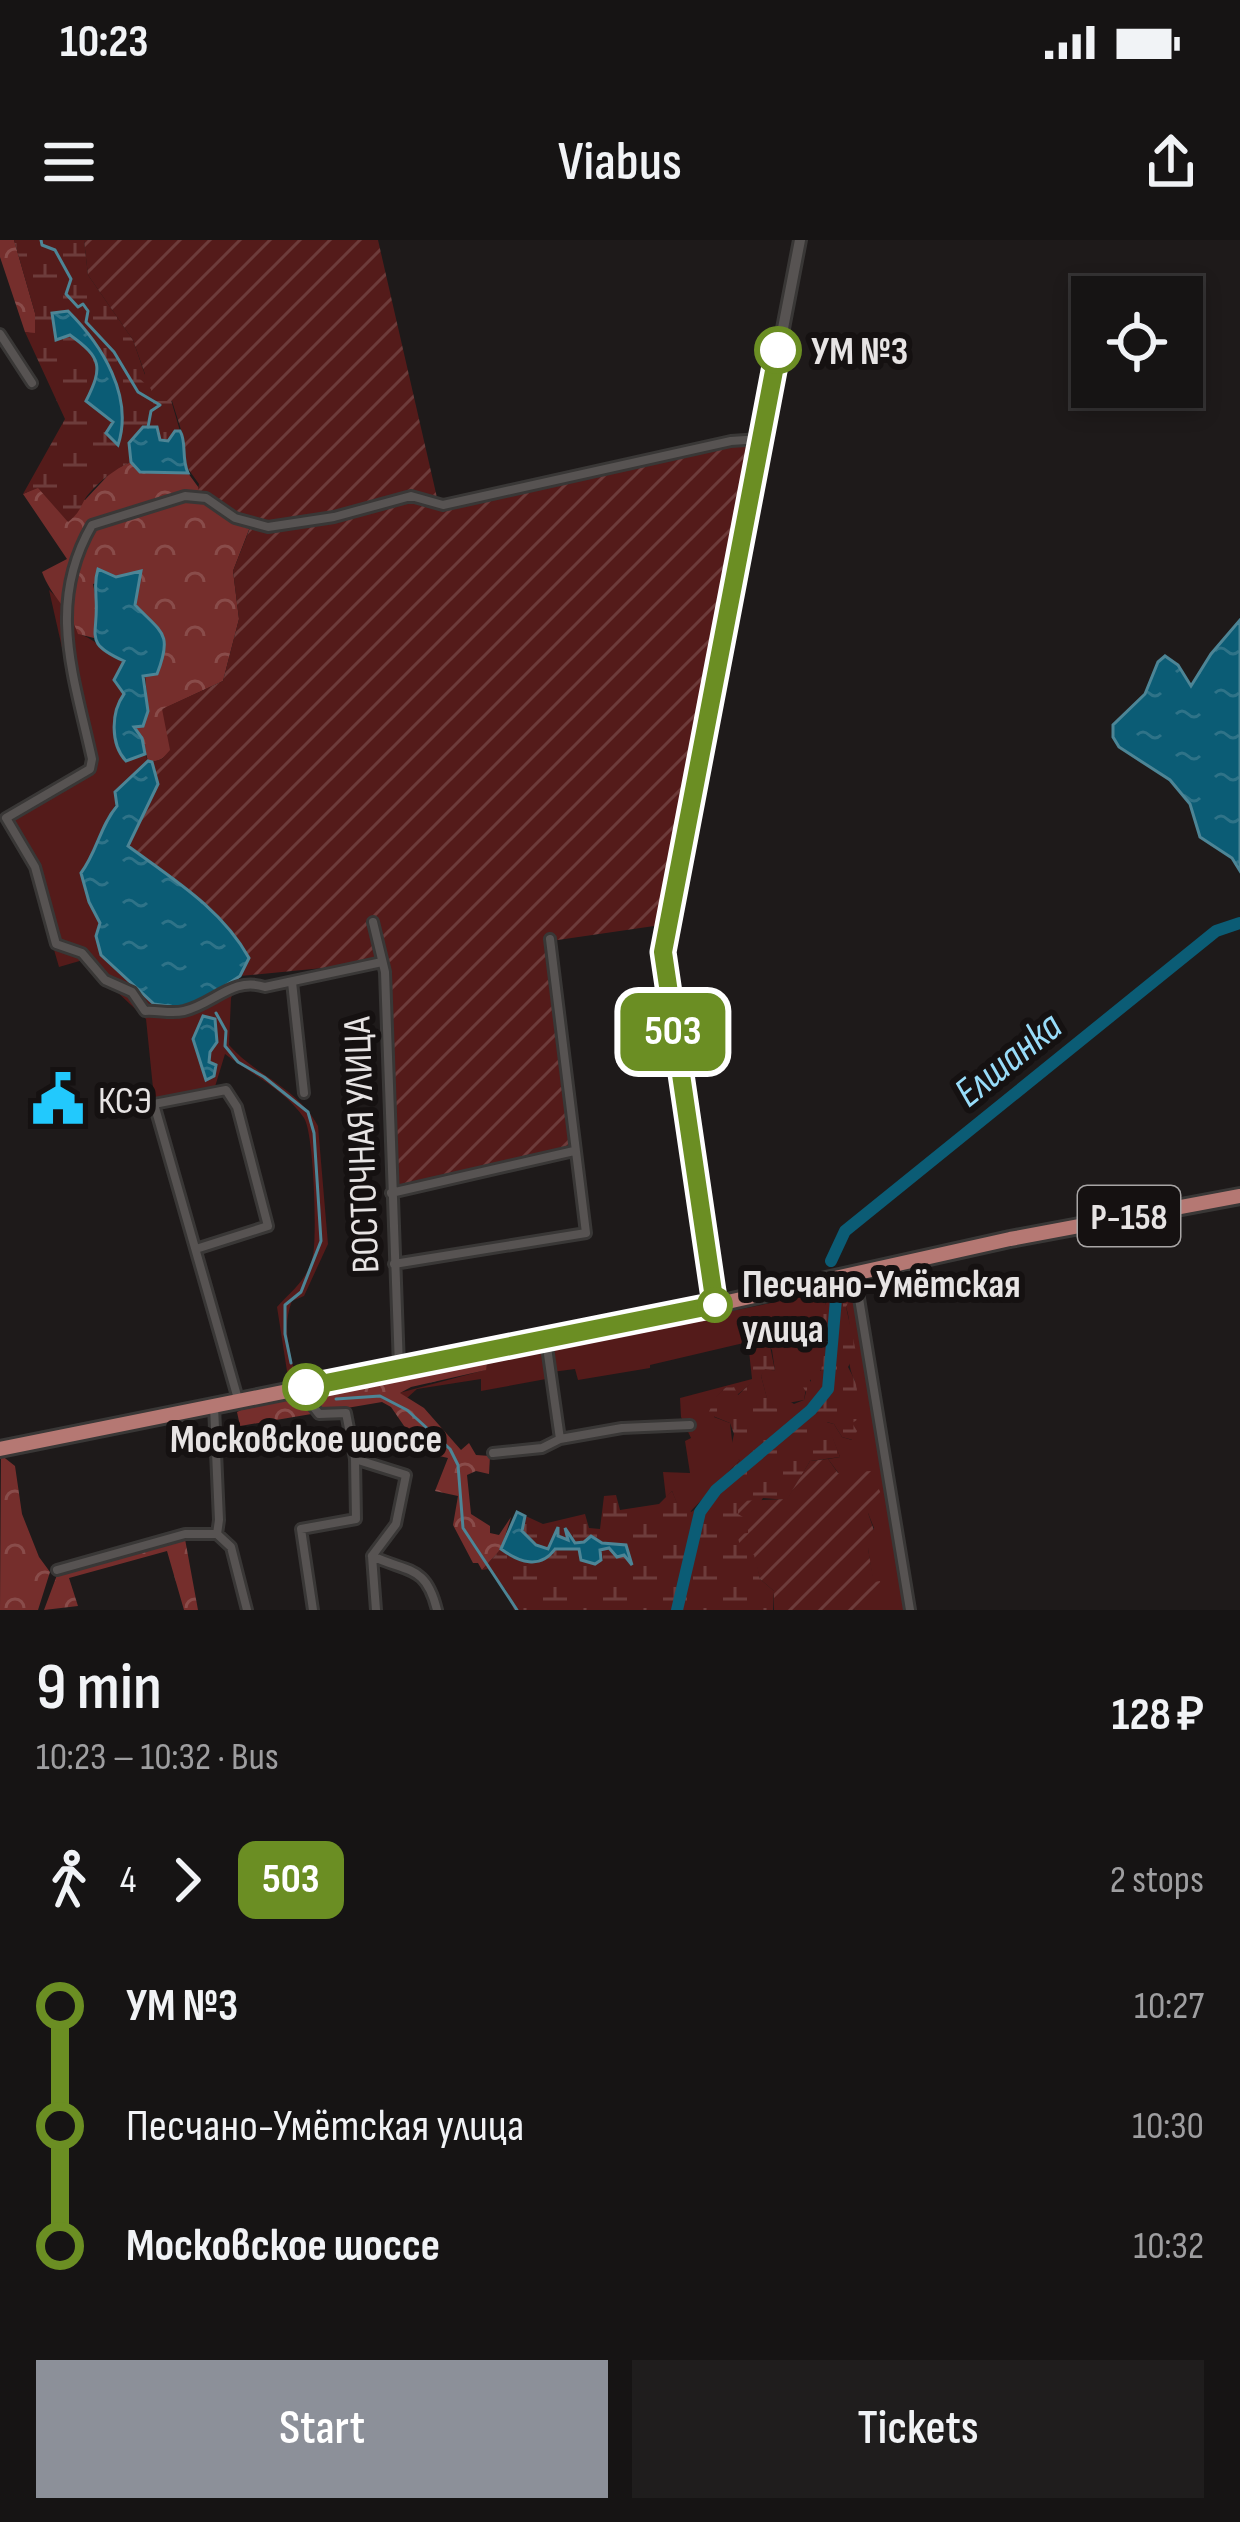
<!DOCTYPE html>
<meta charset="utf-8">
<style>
body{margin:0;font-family:"Sofia Sans Condensed",sans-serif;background:#1f1d1d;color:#f1f3f6;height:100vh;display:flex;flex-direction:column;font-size:45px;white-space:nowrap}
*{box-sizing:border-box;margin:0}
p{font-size:39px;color:#9e9ea0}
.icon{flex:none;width:66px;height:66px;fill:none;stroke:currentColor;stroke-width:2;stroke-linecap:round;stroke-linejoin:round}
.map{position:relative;height:1370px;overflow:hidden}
.details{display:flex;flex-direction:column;background:#161414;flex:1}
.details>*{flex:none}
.badge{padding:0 24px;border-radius:18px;font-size:42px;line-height:78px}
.fabs{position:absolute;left:1071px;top:36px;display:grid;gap:24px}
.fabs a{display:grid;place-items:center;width:132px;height:132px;border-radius:0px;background:#161414;box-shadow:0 6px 18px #0003,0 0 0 3px #353334;font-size:60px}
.map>.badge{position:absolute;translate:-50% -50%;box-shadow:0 0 0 6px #fff}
.legs{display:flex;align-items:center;gap:18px;height:132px;padding:0 36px;font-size:39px}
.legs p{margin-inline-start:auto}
.headline{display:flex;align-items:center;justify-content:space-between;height:204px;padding:0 36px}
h1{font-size:66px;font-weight:600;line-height:90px}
.cta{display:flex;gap:24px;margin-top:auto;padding:24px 36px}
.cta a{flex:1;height:138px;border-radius:0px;background:#8c9099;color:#fff;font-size:48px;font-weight:600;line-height:138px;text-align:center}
.cta a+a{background:#1f1d1d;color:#f1f3f6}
ul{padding:0 36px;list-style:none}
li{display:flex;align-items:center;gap:42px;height:120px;font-size:45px}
li i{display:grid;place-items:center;width:18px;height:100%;margin:0 15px;background:currentColor}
li i::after{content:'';width:30px;height:30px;margin:-15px;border:9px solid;border-radius:50%;background:#161414}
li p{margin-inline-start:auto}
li:first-child i{background:linear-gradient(#0000 50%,currentColor 0)}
li:last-child i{background:linear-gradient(currentColor 50%,#0000 0)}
.status{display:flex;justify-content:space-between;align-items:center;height:84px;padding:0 60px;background:#161414;direction:ltr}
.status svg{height:33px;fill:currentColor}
header{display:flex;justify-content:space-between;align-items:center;height:156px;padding:0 36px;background:#161414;font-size:54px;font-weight:600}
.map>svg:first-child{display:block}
.green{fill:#541b1a}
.forest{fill:url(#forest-crowns)}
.wetland{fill:url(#wetland-marsh);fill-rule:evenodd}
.garden{fill:url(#garden-furrows)}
.water{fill:url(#water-ripples);stroke:#4d8596;stroke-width:3}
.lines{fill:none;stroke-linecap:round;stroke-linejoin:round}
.stream{stroke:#4d8596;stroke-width:3}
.river{stroke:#0b5c75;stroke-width:12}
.minor-casing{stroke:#393736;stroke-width:14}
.secondary-casing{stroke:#393736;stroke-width:16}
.primary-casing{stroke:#393736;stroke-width:20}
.minor{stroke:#575352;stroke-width:8}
.secondary{stroke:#575352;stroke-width:10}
.primary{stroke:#b57873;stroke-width:14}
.line-1-casing{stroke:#fff;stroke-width:27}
.line-1{stroke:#6b8e23;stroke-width:18}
.stop-1-dot{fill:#fff;stroke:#6b8e23;stroke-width:6}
.labels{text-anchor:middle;stroke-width:12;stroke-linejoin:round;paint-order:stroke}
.shield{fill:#151111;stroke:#a8a5a5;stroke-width:3}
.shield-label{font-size:36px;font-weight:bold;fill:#e7e4e4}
.stop-label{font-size:39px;font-weight:bold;fill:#e7e4e4;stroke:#151111;text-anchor:start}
.poi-label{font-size:39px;fill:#e7e4e4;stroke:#151111;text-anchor:start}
.street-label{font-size:39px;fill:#e7e4e4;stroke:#151111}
.water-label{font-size:42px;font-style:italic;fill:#98dcf9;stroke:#151111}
</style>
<div class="status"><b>10:23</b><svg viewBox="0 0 49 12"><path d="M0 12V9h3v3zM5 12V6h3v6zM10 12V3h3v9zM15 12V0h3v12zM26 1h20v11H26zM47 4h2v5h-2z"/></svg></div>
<header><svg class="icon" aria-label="menu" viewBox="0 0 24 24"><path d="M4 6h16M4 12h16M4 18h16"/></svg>Viabus<svg class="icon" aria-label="share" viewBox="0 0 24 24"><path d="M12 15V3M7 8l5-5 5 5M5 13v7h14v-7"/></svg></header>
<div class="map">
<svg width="1240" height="1370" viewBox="0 0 1240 1370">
<defs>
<pattern id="forest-crowns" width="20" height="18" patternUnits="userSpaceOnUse" patternTransform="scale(3)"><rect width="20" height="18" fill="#752e2c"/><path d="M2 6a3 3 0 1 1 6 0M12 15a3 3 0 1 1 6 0" fill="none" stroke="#894c4a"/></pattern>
<pattern id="wetland-marsh" width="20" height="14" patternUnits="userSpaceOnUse" patternTransform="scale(3)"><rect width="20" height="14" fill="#541b1a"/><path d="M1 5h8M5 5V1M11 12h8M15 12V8" fill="none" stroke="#6d3c3b"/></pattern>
<pattern id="garden-furrows" width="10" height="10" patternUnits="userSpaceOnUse" patternTransform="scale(3)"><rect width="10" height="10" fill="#541b1a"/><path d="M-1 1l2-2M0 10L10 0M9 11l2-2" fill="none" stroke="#6d3c3b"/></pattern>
<pattern id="water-ripples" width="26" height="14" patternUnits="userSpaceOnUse" patternTransform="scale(3)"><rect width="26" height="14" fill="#0b5c75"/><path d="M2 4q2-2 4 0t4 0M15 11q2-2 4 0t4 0" fill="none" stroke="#2f7388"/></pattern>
</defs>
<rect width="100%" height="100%" fill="#1e1a1a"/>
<path class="green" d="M49,350L69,369L79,394C98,400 104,413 125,421L114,440L124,454C105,481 117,499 138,518L145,514L148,521C111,549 109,597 81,633L89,662L100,683L208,757L240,736L231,758L229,805C256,836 298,848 318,886L328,1004L304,1056L292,1061C281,1088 291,1115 297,1142L289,1144L277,1067C292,1050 308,1040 313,1015C317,996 314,893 304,878C285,850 251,834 225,814L214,850L154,858L146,779L83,720L59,727L33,637L7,586L88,523Z
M850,1048L853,1054L905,1370H853L876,1359L868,1309L874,1288L868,1273L828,1219L840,1217L826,1182L834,1184L842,1197L852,1200L846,1169L855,1141C842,1118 855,1092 846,1067L852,1055Z
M831,1051C827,1061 822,1069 822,1080C822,1104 835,1128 807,1142L804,1160L788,1163L778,1171L767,1159L761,1136L764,1128L775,1131L772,1110L766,1102L757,1105L753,1142L737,1155L726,1147L715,1159L714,1177L730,1183L734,1217L740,1220L690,1272L677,1264L672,1251L666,1258L663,1232L690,1233L685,1201L691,1198L681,1177L680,1158L752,1139L748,1102L650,1125V1128L578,1140L575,1129L552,1132L553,1142L546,1139L481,1151V1139L417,1149L407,1158L399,1153L485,1130L487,1125L481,1121Z"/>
<path class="forest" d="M0,0H14L35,73V94L25,92L0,17Z
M131,222L140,232L188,233L209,262L250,287L233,331L239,379L223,441L163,469L171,510C164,518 159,523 148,521L142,498L133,487L148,471L140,370L135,365L141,332L93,344L96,359L94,398L78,394C70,369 51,357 42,332L67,319L23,254L38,247L85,260L113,230Z
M481,1121L487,1124L486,1130L411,1147L400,1153L424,1168L461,1210L469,1203L476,1215L490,1216L489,1234L476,1231L467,1235L471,1274L490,1286V1293L499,1295L511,1277L501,1309L482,1330L478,1323H473L453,1285L458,1256L435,1251L448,1218L422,1212L391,1167L382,1162L240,1186L237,1172L241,1170Z
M1,1215L15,1226L22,1274L39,1317L50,1332L38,1370H0Z
M185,1299L198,1370H184L167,1311L69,1338L78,1366L44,1370L57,1335Z"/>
<path class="wetland" d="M14,0H84L88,35L133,100L145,135L141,139L171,160L180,191H174L168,201L129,203L131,222C116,228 94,245 85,259C79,270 79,273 68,282L38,248L23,254L65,179L25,92L35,93V73ZM90,93L98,112L112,129L118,204L114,182L86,162C103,127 102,118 69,95Z
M850,1048L852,1055L846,1067L856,1112L848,1127C857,1144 863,1155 847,1169L854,1172L857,1180L852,1183L857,1191L853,1200L842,1197L834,1184L827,1182L840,1217L810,1221L787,1260L763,1258L748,1279L760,1339L774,1351L773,1370H514L506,1350L488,1329L482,1330L501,1309L517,1272L543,1284L585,1274L589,1288L600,1289L604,1256L616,1255L620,1270L659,1264L672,1251L677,1263L682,1265L686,1257L693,1258L689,1269L691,1272L696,1269L740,1220L729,1217L734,1194L730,1183L708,1174L715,1158L726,1147H734L738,1155L752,1142L755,1102L767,1091L775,1131L765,1129L761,1136L767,1158L778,1170L784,1158L794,1164L804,1160L806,1152L797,1137L802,1129L811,1142L810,1131H821C825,1110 829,1090 816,1069L825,1065L831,1051Z"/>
<path class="garden" d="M84,0H378L438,262L729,199L750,208L735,309L661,685L544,702L570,908L396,946L384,722L240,736L249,718C240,706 231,687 220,678C191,654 159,629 127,606L158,544L152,522L162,519L170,510L162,469L223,441L239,379L233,331L250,288L209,262L196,260L199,244L181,219L183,196L172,161H153L151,149L140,139L145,134L133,100L88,35Z
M828,1219L838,1233L871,1231L882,1256L875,1270L868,1273L877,1299L868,1309L874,1342L880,1341L883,1358L853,1370H774V1351L760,1339L754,1315L741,1310L737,1294L748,1293V1280L738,1274V1261L787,1259L810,1221Z"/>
<path class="water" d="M68,71C102,105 134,156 118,205L106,193L113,182L86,161C103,127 102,118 70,95L56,100L52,73Z
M143,187H157L160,200L168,201L175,191H180C187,202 181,218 188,233L140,232L131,222L129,203Z
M98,329L116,337L141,331L135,365C162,393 173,393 157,434L143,436L148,471L143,486L134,487L142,498L145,514L126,521C110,504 111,472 124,454L114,440L124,421C82,402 99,397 96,358C96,346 94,342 98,329Z
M1240,380V631L1232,618L1200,597L1190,564L1170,540L1119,507L1113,497V485L1145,454L1158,422L1165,416L1178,425L1191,446L1211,414Z
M148,521L152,522L158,544L128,606C173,639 222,669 249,718L240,736L208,757L182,768L154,764L101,715L96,696L100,683L89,662L81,633C97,612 100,586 117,566L115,552Z
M203,776L215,779L217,802L210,812L209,822L216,825L214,836L206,840L193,799Z
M517,1272L525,1276L522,1291L536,1305L548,1309L558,1287V1296L568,1300L565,1288L575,1303L584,1302L591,1296L602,1303L626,1305L632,1325L624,1315L617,1317L609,1308L600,1310L601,1320L595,1324L581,1320L579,1309H555C540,1330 519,1322 501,1309Z"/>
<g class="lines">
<path class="stream" d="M41,0L42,5L55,10L71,39L66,54L78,67L83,64L88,71L86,82L114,112L138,152L160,165L151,171L148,187
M216,773L226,791L225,806L238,822L264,837L308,872L314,893L321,1001L301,1052L285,1065V1094L291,1123
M336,1159L380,1156L407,1170L450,1209L458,1225L463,1288L517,1370"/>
<path class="river" d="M831,1021L845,991L1216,691L1240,683
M677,1370L700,1272L716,1250L811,1170L828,1149L837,1048"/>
<g class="minor-casing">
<path id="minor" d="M0,94L32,143
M373,682L385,732L399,1127
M382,722L265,747C233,736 214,764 184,771C171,774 158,770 145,771L132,752L105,740L82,713L56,704L35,627L6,578L90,529L92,519C74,436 46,364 92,285L185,256L206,258L235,278L268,287L334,277L411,256L443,265L731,201L760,199
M292,742L304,853
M391,953L574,911
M196,1009L268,986L237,867L226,850L154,864L238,1159
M394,1024L586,993L550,699
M855,1034L910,1370
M546,1100L560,1199
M306,1147L309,1161L319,1174L346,1173L355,1219L356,1279L301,1289L313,1370
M214,1166L219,1280L217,1294L231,1307L247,1370
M493,1213L542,1208L560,1199L622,1188L690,1185
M355,1219L406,1235L396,1284L372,1316
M372,1316C409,1333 426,1325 437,1370
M372,1316L376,1370
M57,1330L185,1294H217"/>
</g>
<g class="secondary-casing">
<path id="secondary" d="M714,1065L663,712L800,0"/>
</g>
<g class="primary-casing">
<path id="primary" d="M0,1209L714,1065L1010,999L1240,956"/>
</g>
<use href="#minor" class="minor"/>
<use href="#secondary" class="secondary"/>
<use href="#primary" class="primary"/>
</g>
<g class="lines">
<g class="line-1-casing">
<path id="line-1" d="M306,1147L715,1065L663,712L778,110"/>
</g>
<use href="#line-1" class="line-1"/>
</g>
<defs>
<g id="civic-bare" transform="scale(4.14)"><path d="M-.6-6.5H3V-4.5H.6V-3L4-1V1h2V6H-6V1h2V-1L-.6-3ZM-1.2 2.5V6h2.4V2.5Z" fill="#22c9fd" stroke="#151111" stroke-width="2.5" paint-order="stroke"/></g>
</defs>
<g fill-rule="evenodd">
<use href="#civic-bare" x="58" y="859"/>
</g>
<g class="stop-1-dot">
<circle cx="778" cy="110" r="21"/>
<circle cx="715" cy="1065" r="15"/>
<circle cx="306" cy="1147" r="21"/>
</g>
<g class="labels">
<rect class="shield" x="1078" y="946" width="102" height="60" rx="9"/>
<g class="shield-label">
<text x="1129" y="989">Р-158</text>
</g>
<g class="stop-label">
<text x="811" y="124">УМ №3</text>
<text x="742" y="1057">Песчано-Умётская<tspan x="742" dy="45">улица</tspan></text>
<text x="306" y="1212" text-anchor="middle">Московское шоссе</text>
</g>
<g class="poi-label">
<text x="98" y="873">КСЭ</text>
</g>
<g class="street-label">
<text transform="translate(360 905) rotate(-92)" y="14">ВОСТОЧНАЯ УЛИЦА</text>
</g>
<g class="water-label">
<text transform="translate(1007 818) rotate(-39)" y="15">Елшанка</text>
</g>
</g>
</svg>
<div class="fabs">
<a><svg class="icon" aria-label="locate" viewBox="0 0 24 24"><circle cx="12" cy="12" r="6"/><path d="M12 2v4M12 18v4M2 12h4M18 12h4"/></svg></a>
</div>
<b class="badge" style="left:673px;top:792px;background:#6b8e23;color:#fff">503</b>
</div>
<section class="details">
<div class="headline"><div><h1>9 min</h1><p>10:23 – 10:32 · Bus</p></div><b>128 ₽</b></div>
<div class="legs"><svg class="icon" aria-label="walk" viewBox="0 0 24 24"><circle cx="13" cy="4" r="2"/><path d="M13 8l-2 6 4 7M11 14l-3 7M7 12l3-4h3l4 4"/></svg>4<svg class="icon" aria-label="forward" viewBox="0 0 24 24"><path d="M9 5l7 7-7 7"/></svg><b class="badge" style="background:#6b8e23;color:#fff">503</b><p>2 stops</p></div>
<ul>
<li><i style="color:#6b8e23"></i><b>УМ №3</b><p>10:27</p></li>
<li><i style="color:#6b8e23"></i><span>Песчано-Умётская улица</span><p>10:30</p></li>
<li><i style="color:#6b8e23"></i><b>Московское шоссе</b><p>10:32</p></li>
</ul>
<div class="cta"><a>Start</a><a>Tickets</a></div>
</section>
